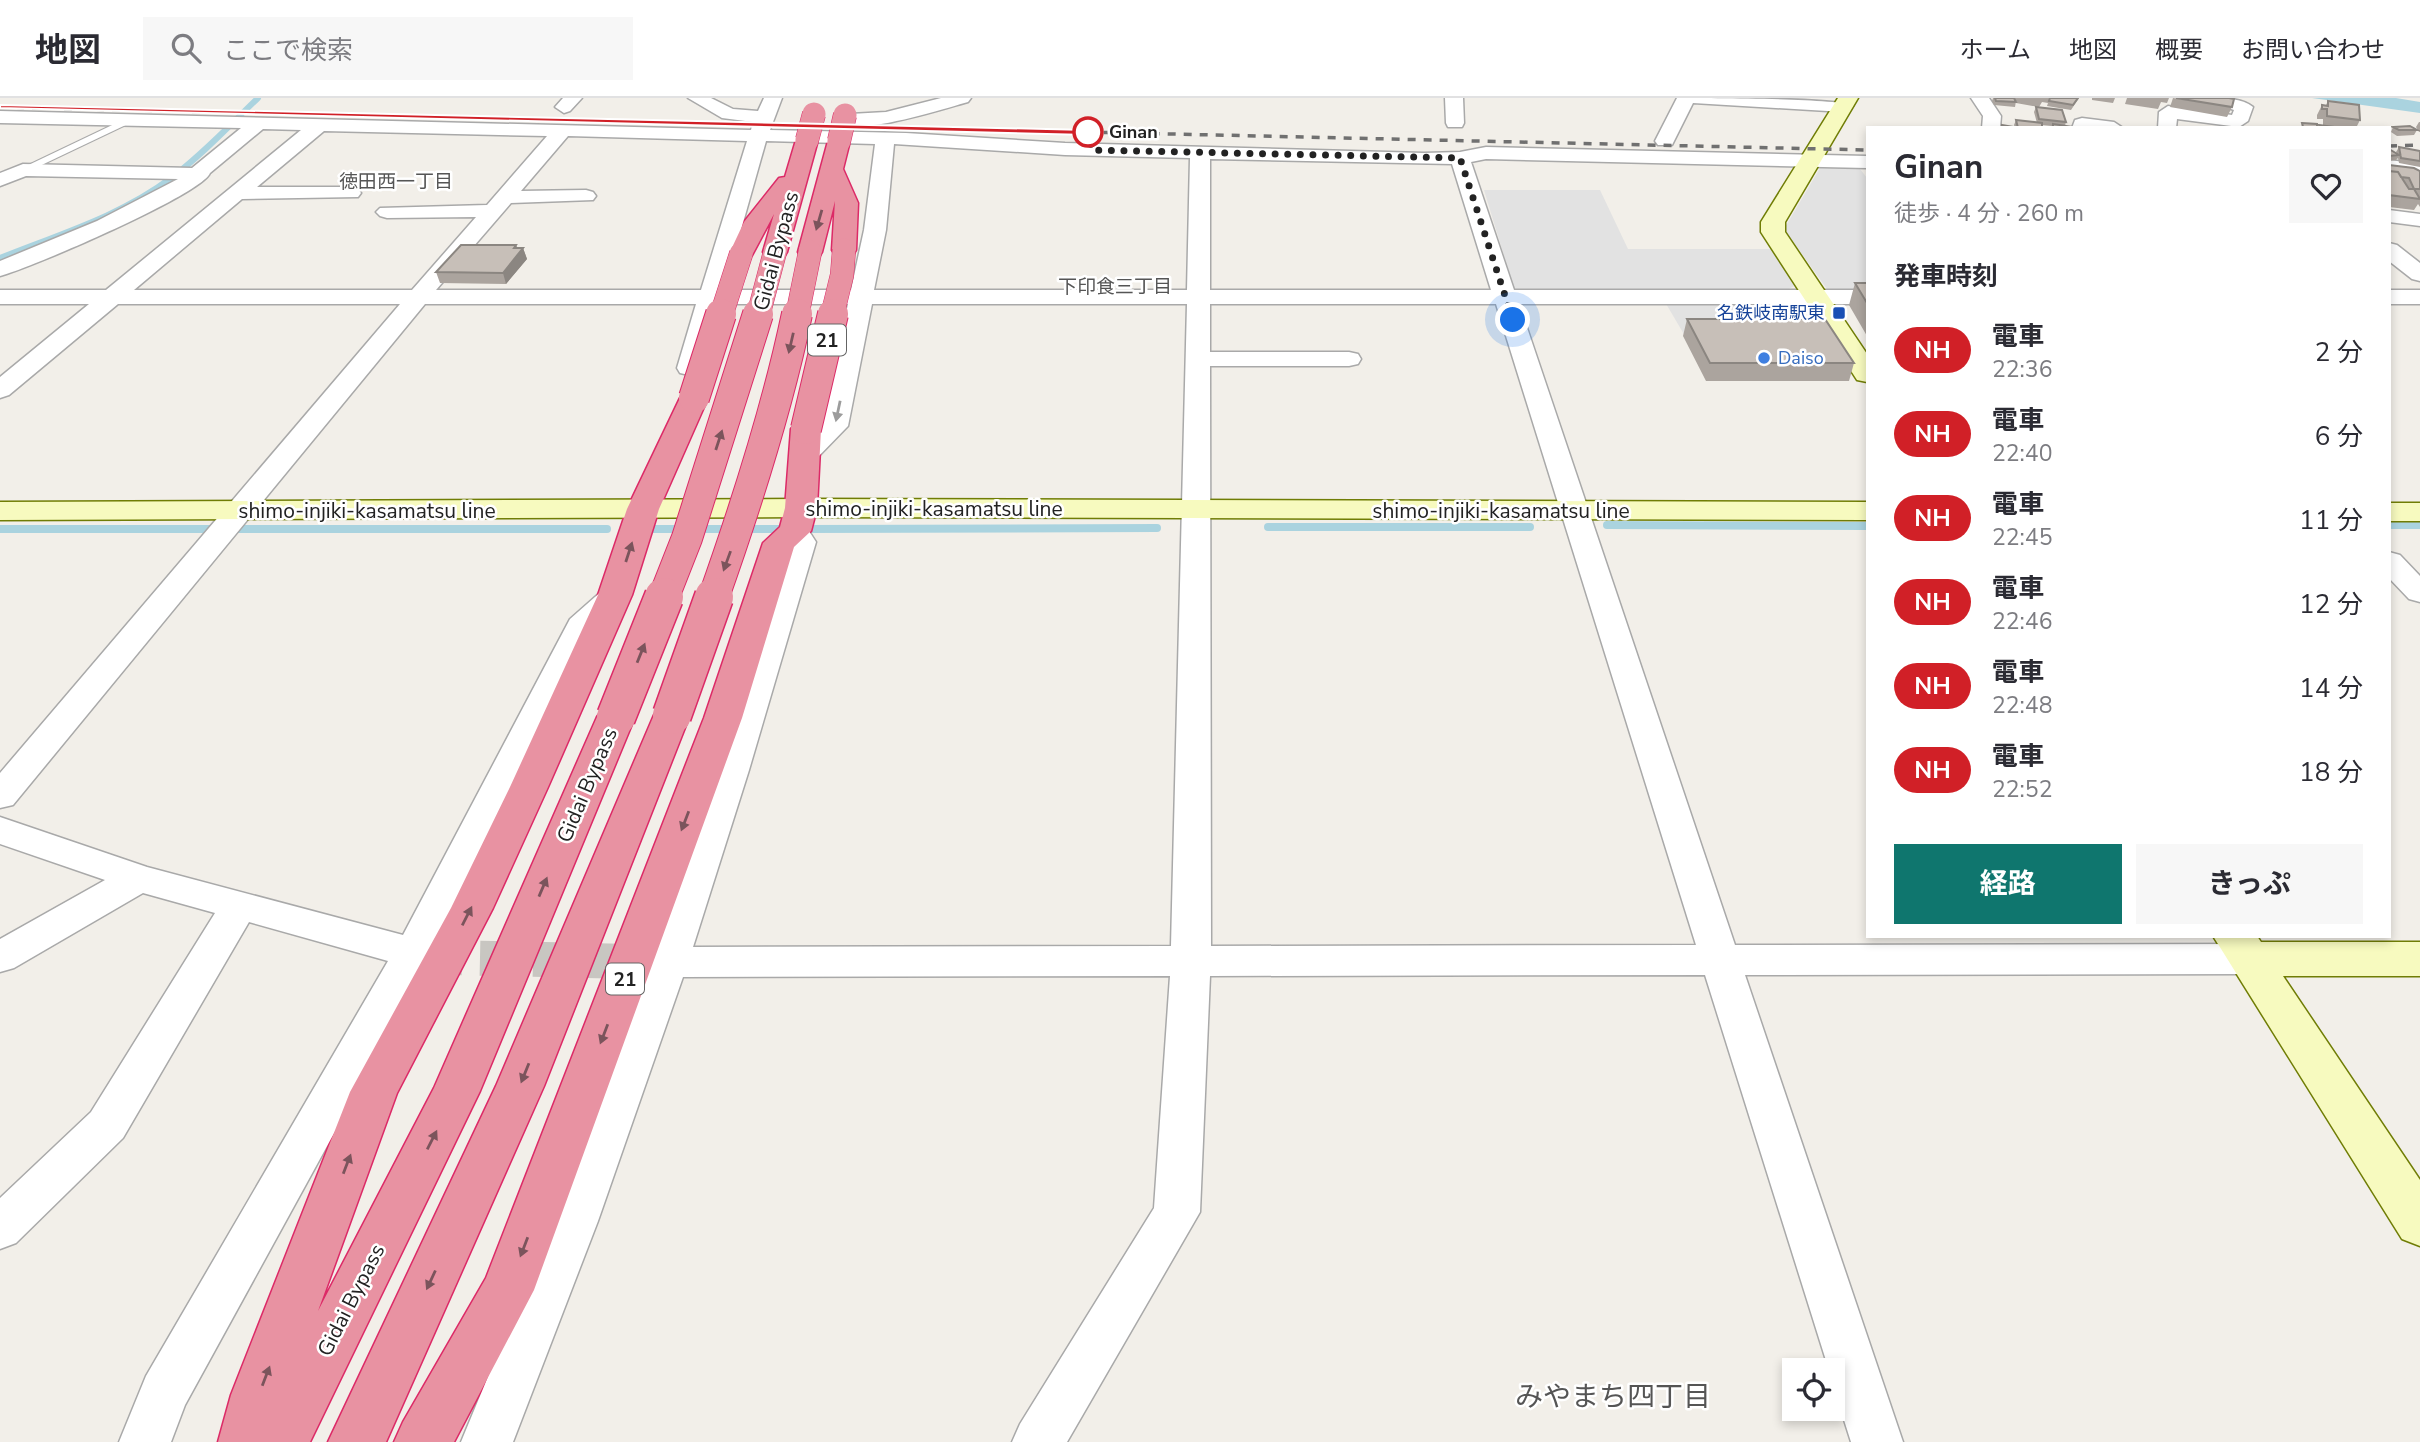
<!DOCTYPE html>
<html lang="ja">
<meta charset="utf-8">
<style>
body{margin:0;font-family:"Nunito Sans","Noto Sans JP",sans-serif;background:#f7f7f7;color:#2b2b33;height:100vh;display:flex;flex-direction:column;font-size:26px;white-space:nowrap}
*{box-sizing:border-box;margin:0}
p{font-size:23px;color:#7c7c81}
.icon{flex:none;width:38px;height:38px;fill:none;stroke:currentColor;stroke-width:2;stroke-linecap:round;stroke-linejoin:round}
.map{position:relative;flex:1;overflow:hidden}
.drawer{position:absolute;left:1866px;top:28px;width:525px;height:812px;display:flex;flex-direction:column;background:#fff;border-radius:0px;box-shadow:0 4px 10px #0003}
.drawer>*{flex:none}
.badge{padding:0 14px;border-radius:23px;font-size:24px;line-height:46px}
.controls{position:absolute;left:1782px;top:1260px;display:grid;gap:14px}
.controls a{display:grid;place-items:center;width:63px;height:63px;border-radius:0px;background:#fff;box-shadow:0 4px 10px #0003;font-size:35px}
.you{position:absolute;width:35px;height:35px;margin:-18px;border:5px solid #fff;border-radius:50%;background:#1a73e8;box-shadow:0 0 0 10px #1a73e833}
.map>.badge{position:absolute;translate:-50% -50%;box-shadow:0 0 0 4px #fff}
h2{padding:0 28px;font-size:26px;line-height:63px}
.round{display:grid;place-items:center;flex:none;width:74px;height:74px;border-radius:0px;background:#f7f7f7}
.head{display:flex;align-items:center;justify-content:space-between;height:119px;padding:0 28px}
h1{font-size:33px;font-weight:700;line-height:52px}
.button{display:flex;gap:14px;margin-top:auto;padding:14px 28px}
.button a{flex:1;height:80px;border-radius:0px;background:#0f766e;color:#fff;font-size:28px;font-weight:700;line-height:80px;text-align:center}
.button a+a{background:#f7f7f7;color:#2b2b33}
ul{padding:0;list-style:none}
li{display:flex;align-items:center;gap:21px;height:84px;padding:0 28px}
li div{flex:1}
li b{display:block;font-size:26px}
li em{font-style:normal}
li .badge{min-width:77px;font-weight:700;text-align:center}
header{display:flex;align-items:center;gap:42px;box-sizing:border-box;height:98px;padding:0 35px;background:#fff;border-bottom:2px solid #e1e1e2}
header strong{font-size:33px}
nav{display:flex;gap:38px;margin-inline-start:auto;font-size:24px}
.search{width:490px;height:63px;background:#f7f7f7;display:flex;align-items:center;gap:18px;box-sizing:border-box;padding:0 24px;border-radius:0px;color:#7c7c81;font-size:26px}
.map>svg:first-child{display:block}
.parking{fill:#e2e2e2}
.water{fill:#aad3df}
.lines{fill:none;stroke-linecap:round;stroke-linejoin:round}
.stream-far1{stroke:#aad3df;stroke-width:6}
.stream{stroke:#aad3df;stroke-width:8}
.street-tunnel{stroke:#c8c6c1;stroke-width:35;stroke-dasharray:35 18;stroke-linecap:butt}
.lane-casing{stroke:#a9a9a9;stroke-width:2}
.street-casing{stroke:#a9a9a9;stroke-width:3}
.secondary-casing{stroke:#707d05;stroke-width:3}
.highway-casing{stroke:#dc2a67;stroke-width:3}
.lane{fill:#fff;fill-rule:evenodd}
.street{fill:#fff;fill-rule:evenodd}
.secondary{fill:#f7fabf;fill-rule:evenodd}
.highway{fill:#e892a2;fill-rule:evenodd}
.rail{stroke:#707070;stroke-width:3.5;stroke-dasharray:8 8;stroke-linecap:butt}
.highway-bridge-far2-casing{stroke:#dc2a67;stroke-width:24;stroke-linecap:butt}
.highway-bridge-far1-casing{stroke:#dc2a67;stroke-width:32;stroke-linecap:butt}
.highway-bridge-casing{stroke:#dc2a67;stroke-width:41;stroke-linecap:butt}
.highway-bridge-far2{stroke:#e892a2;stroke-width:23}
.highway-bridge-far1{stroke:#e892a2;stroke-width:30}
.highway-bridge{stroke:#e892a2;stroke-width:38}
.wall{fill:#aba49e}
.shaded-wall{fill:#8b8681}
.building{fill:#c7bfb8;stroke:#8b8681;stroke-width:2}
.oneway{fill:#7b545c}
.oneway2{fill:#9c9c9c}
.line{fill:#d12027;stroke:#fff;stroke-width:2}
.walk{stroke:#222;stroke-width:7;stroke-dasharray:0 12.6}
.stop-dot{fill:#fff;stroke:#d12027;stroke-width:3.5}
.transit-dot{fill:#1a4fb4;stroke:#fff;stroke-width:2.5}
.shop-dot{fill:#3f7fe0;stroke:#fff;stroke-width:2.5}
.labels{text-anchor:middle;stroke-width:5;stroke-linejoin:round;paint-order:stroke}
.far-stop-label{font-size:18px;font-weight:bold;fill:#222;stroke:#fff;text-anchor:start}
.far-transit-label{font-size:18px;fill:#164399;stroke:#fff;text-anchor:end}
.far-shop-label{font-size:18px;fill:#366cbe;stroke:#fff;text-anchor:start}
.far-neighbourhood-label{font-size:19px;fill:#555;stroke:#fff}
.shield{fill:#fff;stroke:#646464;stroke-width:2}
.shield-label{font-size:19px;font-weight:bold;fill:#222}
.street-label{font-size:21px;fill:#222;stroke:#fff}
.near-neighbourhood-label{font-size:28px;fill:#555;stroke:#fff}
</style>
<header>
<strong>地図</strong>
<div class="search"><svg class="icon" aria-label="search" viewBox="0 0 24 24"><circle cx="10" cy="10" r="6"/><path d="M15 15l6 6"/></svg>ここで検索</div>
<nav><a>ホーム</a><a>地図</a><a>概要</a><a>お問い合わせ</a></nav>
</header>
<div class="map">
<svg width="2420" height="1344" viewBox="0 0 2420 1344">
<rect width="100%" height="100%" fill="#f2efe9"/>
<path class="parking" d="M1823,65L1857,67L1867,80V191H1827L1784,131Z
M1484,92H1600L1628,151H1772L1794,188L1787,192L1515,194Z
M1665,204L1796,205L1816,236L1685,238Z"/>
<path class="water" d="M2312,0H2396L2420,4V15Z"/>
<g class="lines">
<path class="stream-far1" d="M0,160C57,137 121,118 171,80C202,57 230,27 258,0"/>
<path class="stream" d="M1607,427L1867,428
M2389,427H2420
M1268,429H1530
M0,431H607
M647,431H783
M803,431L1157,430"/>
<path class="street-tunnel" d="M427,859L658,864"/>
<g class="lane-casing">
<path id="lane" d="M129,19L134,22L132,24L27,74L18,72Z"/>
</g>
<g class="street-casing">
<path id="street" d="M563,0H582L570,13L564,15L555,9Z
M688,0H711L733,11L758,13L764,0H782L770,32L906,35L1065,45L1424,55L1460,54L1486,49L1867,58V70L1486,61L1471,64L1514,192H1867V206H1519L1735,847L2249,846L2263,850L2269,861L2263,872L2249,876L1745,877L1903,1344H1851L1832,1284V1272H1829L1705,877L1210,878L1200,1114L1067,1344H1012L1020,1326L1154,1110L1170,878L683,879L598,1123L513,1344H461C584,1049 691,749 786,444L780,433L785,427L795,424L805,427L816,444L749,672L693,849L1171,848L1187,206H872L848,328L815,362L805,364L795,362L791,356L822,325L848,206H720L701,270L698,275L689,277L680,275L677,270L696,206H425L13,707L0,710V675L400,206H118L9,297L0,300V279L89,206H0V192H106L301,32L263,31L210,75C202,96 31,170 0,178V163L97,123L178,81L26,78L0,88V75L23,66L192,70L241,30L0,25V13L751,32L753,24L722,20ZM324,33L547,38L487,107L380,110L376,114L380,118L387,120L476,119L412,192H134L242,101L358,99L361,95L358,91L351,89H257ZM568,38L747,43L701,192H436L511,105L593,102L596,98L593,94L586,92L521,93ZM766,43L875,46L864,132L851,192H724ZM894,46L1065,57L1190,60L1187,192H874L886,132ZM1210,61L1452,66L1491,192H1210ZM1210,206H1496L1696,847L1211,848L1210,268H1349L1358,266L1361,261L1358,256L1349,254H1210Z
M941,0H971L968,4C946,10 856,40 841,22L850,16L886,14Z
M1445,0H1463L1464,25L1462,29H1448L1446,25Z
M1677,0C1702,0 1843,0 1853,8L1844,14L1693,5L1672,47H1658L1655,43Z
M1971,0H1989L2001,18L2000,30H1982L1983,18Z
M2209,0C2224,0 2242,0 2253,9L2248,23L2239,29L2177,21L2176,30H2158L2159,14L2168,8L2232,17L2234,12L2212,4Z
M2082,20L2114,24L2123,30H2072L2075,22Z
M2389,62L2420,66V78L2389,74Z
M2389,112L2420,116V128L2389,124Z
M2389,145L2397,147L2420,165V183L2412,181L2389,163Z
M2389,192H2420V206H2389Z
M2389,454L2400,457L2420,478V504L2409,501L2389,480Z
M615,488L626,491L630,497L599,526L437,847L441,848L447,859L441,870L423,873L185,1307L171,1344H119L146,1278L388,863L249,824L123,1040L16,1145L0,1151V1100L91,1014L215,815L143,795L14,870L0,874V841L105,782L0,746V719L147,769L403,837L570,521L604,491Z"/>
</g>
<g class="secondary-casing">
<path id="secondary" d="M1838,0H1858L1785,124V134L1867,256V284L1857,282L1761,134V124Z
M801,401L1867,404V422L801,419L0,422V404Z
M2389,405H2420V423H2389Z
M2213,838H2257L2261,844H2420V878H2283L2420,1082V1148L2402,1141Z"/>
</g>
<g class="highway-casing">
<path id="highway" d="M807,36L814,38L818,42L787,154L784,159L775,161L766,159L763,154L774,116L750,161L741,163L732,161L729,156L744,124L779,80L785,79L796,42L800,38Z
M839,37L846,39L850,43L843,71L858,105L856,152L853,157L844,159L835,157L832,152L835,103L822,154L819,159L810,161L801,159L798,154L828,43L832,39Z
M694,292L704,294L708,300L659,411L632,497L548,689L493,810L397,995L318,1213L434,990L597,619L603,611L616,607L629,611L635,619L480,993L310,1344H218L231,1297L350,994L451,810L510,689L598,497L627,411L680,300L684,294Z
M806,322L816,325L821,331L817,410L811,433L794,449L742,620L534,1192L454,1344H394L403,1324L486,1180L704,620L763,445L780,429L785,410L791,331L796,325Z
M672,605L685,609L690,617L544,988L386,1344H328L496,988L654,617L659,609Z"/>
</g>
<use href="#lane" class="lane"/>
<use href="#street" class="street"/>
<use href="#secondary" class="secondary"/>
<use href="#highway" class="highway"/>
<path class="rail" d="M0,9L1867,52
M2389,48L2420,47"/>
<g class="highway-bridge-far2-casing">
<path id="highway-bridge-far2" d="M807,42L814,16
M839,43L845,17
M721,218L741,156
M758,218L775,154
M797,218L810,154
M832,218L842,177L844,152"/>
</g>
<g class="highway-bridge-far1-casing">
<path id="highway-bridge-far1" d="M694,300L721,216
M806,331L833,216
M663,501L687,440L758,216
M713,501C746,408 777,312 797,216"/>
</g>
<g class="highway-bridge-casing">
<path id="highway-bridge" d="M672,617L714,499
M616,619L664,499"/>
</g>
<use href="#highway-bridge-far2" class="highway-bridge-far2"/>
<use href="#highway-bridge-far1" class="highway-bridge-far1"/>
<use href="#highway-bridge" class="highway-bridge"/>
</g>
<path class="wall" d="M1993,0H2079L2071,12L2047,8L2048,5L2042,4L2039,9L2016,5L2017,3H2016L2015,9L1994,7L1992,3Z
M2092,0H2115L2113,5L2092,2Z
M2127,0H2169L2167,5L2161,4L2158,11L2125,6Z
M2173,0L2232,9L2227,19L2170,9Z
M2328,3L2360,22L2356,30H2317L2319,27H2323V21H2317V17L2322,7H2326Z
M2036,9L2066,24L2065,28L2073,30H2052V28L2042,27V30H2015L2014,27L2016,22L2037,25L2034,14Z
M2419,24H2420V34H2419L2416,29Z
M2393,29L2417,32L2414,37L2397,38L2391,34Z
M2399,49L2420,53V69L2399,65L2398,60L2396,62L2389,63V51L2397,56L2396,54Z
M2389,67L2420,73V109L2418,106L2414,112L2389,109Z
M516,147L517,150H523L527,161L506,186L440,185L436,174Z
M1855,185H1867V238L1849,207Z
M1687,221L1854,265L1849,283H1706L1683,238Z"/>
<path class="shaded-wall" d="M516,147L519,155L523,150L527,161L506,186L503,175Z"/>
<path class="building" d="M1995,0H2014L2016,4L1996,3Z
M2050,0H2078L2073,7L2049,3Z
M2176,0H2229L2234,1L2232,9Z
M2328,3L2359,7L2360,22L2327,18V11H2322V7L2328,8Z
M2036,9L2062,12L2066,24L2039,21Z
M2016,22L2042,25V30H2018Z
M2302,25L2317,26V30L2303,29Z
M2053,26L2073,29V30H2053Z
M2002,27L2014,29V30H2002Z
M2319,27L2334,29L2335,30H2320Z
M2410,28L2417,32H2399L2393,29Z
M2399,49L2420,53V63L2401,60Z
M2389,51L2399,57L2389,58Z
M2389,67L2414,70L2420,73V91H2414L2409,80L2401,79L2398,74L2389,73Z
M2389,73L2398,74L2409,91H2414L2420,101L2389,97Z
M461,147H516L514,150H523L503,175L436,174Z
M1855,185H1867V205Z
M1687,221H1825L1854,265H1710Z"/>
<defs><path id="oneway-solid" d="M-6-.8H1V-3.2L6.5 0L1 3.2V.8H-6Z" transform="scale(1.75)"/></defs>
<g class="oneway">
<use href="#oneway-solid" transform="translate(819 122) rotate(106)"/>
<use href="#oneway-solid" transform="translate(791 245) rotate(103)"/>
<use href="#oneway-solid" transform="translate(719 342) rotate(-72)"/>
<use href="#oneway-solid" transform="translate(629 454) rotate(-72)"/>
<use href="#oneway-solid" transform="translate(727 463) rotate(110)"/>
<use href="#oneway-solid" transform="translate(641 555) rotate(-68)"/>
<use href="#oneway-solid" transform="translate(685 723) rotate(111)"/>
<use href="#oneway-solid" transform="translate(543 789) rotate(-67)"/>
<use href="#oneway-solid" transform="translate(467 818) rotate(-63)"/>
<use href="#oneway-solid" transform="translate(604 936) rotate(111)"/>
<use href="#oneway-solid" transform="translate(525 975) rotate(112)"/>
<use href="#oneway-solid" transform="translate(432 1042) rotate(-63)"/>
<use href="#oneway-solid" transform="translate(347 1066) rotate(-69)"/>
<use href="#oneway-solid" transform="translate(524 1149) rotate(111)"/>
<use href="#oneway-solid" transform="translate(431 1182) rotate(115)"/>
<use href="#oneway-solid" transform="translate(266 1278) rotate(-69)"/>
</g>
<use class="oneway2" href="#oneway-solid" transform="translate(838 313) rotate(102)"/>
<path class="line" d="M0,7L1088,32L1091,34L1088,37L0,10Z"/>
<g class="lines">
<path class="walk" d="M1088,34L1092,52L1460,60L1513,222"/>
</g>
<circle class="stop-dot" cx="1088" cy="34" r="14"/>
<rect class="transit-dot" x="1832" y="208" width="14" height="14" rx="3.5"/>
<circle class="shop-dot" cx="1764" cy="260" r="7"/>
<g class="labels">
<g class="far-stop-label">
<text x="1109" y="40">Ginan</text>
</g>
<g class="far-transit-label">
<text x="1825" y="221">名鉄岐南駅東</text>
</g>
<g class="far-shop-label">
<text x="1778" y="266">Daiso</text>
</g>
<g class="far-neighbourhood-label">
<text x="396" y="90">徳田西一丁目</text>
<text x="1115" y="195">下印食三丁目</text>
</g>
<g class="shield">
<rect x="808" y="226.5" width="38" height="31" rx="5"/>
<rect x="606" y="865.5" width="38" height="31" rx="5"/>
</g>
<g class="shield-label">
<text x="827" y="249">21</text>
<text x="625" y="888">21</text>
</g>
<g class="street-label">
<text transform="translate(776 153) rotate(-75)" y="7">Gidai Bypass</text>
<text x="934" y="418">shimo-injiki-kasamatsu line</text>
<text x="367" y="420">shimo-injiki-kasamatsu line</text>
<text x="1501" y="420">shimo-injiki-kasamatsu line</text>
<text transform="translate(587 687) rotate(-67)" y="7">Gidai Bypass</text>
<text transform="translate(351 1202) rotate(-63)" y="7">Gidai Bypass</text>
</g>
<g class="near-neighbourhood-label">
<text x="1613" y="1308">みやまち四丁目</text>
</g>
</g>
</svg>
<div class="controls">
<a><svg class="icon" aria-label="locate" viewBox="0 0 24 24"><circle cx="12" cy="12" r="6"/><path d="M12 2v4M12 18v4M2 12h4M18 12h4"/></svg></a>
</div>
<div class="you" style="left:1513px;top:222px"></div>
<section class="drawer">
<div class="head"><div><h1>Ginan</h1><p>徒歩 · 4 分 · 260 m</p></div><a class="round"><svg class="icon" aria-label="heart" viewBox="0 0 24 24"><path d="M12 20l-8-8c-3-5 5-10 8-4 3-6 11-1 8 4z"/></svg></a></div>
<h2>発車時刻</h2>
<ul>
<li><span class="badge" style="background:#d12027;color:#fff">NH</span><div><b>電車</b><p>22:36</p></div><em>2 分</em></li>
<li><span class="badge" style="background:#d12027;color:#fff">NH</span><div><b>電車</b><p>22:40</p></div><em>6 分</em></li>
<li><span class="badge" style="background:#d12027;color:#fff">NH</span><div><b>電車</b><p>22:45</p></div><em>11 分</em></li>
<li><span class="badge" style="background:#d12027;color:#fff">NH</span><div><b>電車</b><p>22:46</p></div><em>12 分</em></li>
<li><span class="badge" style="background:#d12027;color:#fff">NH</span><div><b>電車</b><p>22:48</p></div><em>14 分</em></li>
<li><span class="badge" style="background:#d12027;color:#fff">NH</span><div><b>電車</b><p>22:52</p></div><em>18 分</em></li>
</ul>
<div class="button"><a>経路</a><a>きっぷ</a></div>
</section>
</div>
